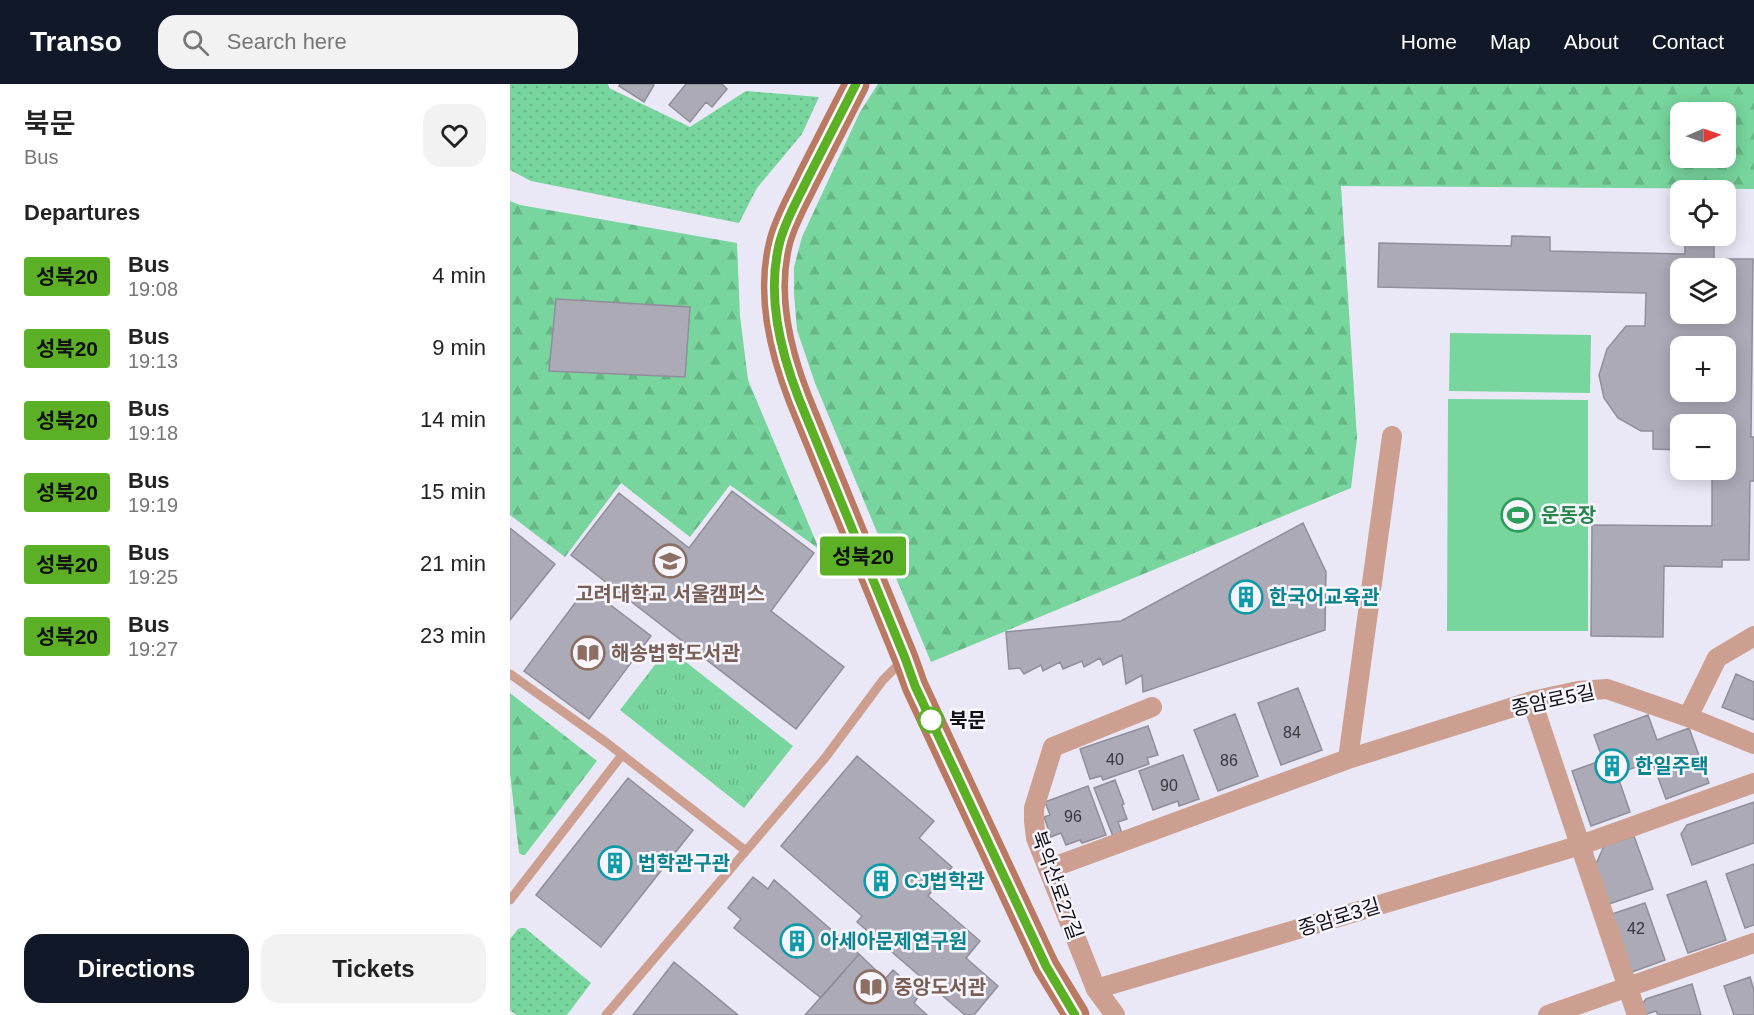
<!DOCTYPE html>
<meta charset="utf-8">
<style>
body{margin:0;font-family:Helvetica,"Noto Sans KR",sans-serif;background:#f2f2f2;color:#222;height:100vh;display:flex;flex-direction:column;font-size:22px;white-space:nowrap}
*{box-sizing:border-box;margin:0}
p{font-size:20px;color:#767676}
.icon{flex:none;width:33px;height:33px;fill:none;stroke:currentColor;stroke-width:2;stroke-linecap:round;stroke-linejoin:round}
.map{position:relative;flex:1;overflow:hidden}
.panel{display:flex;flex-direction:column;background:#fff;width:510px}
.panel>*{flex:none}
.badge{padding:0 12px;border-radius:4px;font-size:21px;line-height:39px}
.needle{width:39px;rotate:88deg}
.tools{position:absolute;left:1160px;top:18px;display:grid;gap:12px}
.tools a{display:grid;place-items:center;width:66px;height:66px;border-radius:12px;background:#fff;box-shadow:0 3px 15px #0003;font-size:30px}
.map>.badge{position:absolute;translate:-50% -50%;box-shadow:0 0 0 3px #fff}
h2{padding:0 24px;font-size:22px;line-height:54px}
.round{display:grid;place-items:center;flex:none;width:63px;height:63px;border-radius:18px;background:#f2f2f2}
.headline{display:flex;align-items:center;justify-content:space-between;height:102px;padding:0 24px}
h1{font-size:28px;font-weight:600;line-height:45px}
.cta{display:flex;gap:12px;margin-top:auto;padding:12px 24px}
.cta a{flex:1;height:69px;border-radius:18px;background:#111827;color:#fff;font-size:24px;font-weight:600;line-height:69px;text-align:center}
.cta a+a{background:#f2f2f2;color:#222}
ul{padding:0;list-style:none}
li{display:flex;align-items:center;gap:18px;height:72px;padding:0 24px}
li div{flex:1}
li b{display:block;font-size:22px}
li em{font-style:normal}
li .badge{min-width:66px;font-weight:700;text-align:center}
header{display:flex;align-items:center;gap:36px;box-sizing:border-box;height:84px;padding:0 30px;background:#111827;color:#fff}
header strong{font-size:28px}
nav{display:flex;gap:33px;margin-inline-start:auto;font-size:21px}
.search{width:420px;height:54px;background:#f2f2f2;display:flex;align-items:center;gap:15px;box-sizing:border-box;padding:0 21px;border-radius:18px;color:#767676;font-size:22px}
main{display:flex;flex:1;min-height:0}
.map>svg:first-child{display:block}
.grass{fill:url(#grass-tufts)}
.forest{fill:url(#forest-firs);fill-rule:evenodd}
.park{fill:url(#park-dots)}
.pitch{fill:#77d59d}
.building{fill:#acaab7;stroke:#908e9b;stroke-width:1.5;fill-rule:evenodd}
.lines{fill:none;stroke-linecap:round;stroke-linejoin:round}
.lane{stroke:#cc9f90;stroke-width:9}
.street{stroke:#cc9f90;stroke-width:20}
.secondary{stroke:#ba7963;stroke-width:27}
.line-casing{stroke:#fff;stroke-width:14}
.line{stroke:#5bb025;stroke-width:9}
.stop-dot{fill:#fff;stroke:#5bb025;stroke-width:3}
.labels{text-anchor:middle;stroke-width:5;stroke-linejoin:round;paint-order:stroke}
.number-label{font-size:16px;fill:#38373e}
.leisure-label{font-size:20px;font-weight:bold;fill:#27864d;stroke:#f7f6fe;text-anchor:start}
.education-label{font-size:20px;font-weight:bold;fill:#785e54;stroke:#f7f6fe;text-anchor:start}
.culture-label{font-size:20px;font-weight:bold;fill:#0d838f;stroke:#f7f6fe;text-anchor:start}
.street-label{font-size:20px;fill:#121116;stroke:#f7f6fe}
.stop-label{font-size:20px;font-weight:bold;fill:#121116;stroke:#f7f6fe;text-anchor:start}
</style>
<header>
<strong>Transo</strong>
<div class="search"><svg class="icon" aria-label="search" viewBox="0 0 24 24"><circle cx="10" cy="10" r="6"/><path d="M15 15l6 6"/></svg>Search here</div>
<nav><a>Home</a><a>Map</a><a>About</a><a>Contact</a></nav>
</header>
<main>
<section class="panel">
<div class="headline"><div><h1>북문</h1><p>Bus</p></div><a class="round"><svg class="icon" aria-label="heart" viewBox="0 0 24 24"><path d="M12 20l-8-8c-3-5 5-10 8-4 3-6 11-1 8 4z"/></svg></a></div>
<h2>Departures</h2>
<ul>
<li><span class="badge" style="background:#5bb025;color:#111">성북20</span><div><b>Bus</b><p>19:08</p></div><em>4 min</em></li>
<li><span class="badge" style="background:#5bb025;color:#111">성북20</span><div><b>Bus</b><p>19:13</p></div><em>9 min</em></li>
<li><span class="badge" style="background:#5bb025;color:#111">성북20</span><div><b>Bus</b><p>19:18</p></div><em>14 min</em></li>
<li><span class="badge" style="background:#5bb025;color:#111">성북20</span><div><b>Bus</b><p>19:19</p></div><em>15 min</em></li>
<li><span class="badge" style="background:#5bb025;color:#111">성북20</span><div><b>Bus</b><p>19:25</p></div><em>21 min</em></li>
<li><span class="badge" style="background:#5bb025;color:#111">성북20</span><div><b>Bus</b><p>19:27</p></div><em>23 min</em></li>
</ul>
<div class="cta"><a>Directions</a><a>Tickets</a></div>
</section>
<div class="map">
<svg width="1244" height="931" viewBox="0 0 1244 931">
<defs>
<pattern id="grass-tufts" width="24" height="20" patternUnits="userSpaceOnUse" patternTransform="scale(1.5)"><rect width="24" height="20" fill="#77d59d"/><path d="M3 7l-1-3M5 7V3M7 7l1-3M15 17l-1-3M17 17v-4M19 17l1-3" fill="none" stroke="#66b686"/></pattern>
<pattern id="forest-firs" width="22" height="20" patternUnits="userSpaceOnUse" patternTransform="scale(1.5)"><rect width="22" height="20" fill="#77d59d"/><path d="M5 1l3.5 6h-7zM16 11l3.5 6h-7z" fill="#66b686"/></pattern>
<pattern id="park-dots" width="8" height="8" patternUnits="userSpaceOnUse" patternTransform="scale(1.5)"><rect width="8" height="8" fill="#77d59d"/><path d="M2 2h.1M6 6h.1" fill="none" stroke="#66b686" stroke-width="1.8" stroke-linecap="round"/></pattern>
</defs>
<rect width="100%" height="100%" fill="#eae8f6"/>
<path class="grass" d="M158,564L283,662L234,724L110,626Z"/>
<path class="forest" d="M368,0H1244V105L831,102L847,354L841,404L421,578L305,299L287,246L284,210V183L292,153L350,28ZM1170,28H1215V74H1170Z
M0,117L10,121L227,159L230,232L238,296L309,465L220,401L180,453L111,399L55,473L0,431Z
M0,609L87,677L15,771H12L9,769L0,689Z"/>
<path class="park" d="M0,0H98L99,4L180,43L236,7L309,13L292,50L247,104L229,139L21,97L0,86Z
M11,844H15L81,899L57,931H6L0,926V855L8,845Z"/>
<path class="pitch" d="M940,249L1081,251L1080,309L939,307Z
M938,315L1078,316V547H937Z"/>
<path class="building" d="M110,0H143L144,1L134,18L109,2Z
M176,0H212L217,5L202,23L196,18L180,38L159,21Z
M1002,152L1040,153V167L1175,170V160L1204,161V175H1243L1241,353H1244V397H1240L1239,476H1212V483L1154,482L1153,553L1081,552L1082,441L1202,442V386H1215V340H1170V366L1143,365V347H1131L1108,334L1094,314L1089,291L1097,265L1116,242H1135L1136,209L868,203L869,159L1001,162ZM1170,184H1215V230H1170ZM1170,262H1215V308H1170Z
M46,215L180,223L175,293L39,287Z
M222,407L304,469L261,527L334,583L286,645L61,471L109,409L179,464Z
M793,439L816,488L815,546L633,608L632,591L616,600L612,571L593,581L590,574L574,583L572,577L553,585L550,578L533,587L531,581L514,590L510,584L499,585L496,548L611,537Z
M0,444L45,480L0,536Z
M77,503L141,552L79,635L14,587Z
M1226,590L1244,598V636L1212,623Z
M788,604L812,666L771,681L748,619Z
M725,630L748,692L708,707L684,646Z
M1138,631L1147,656L1179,644L1199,699L1156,715L1142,677L1107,690L1120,728L1081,742L1062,687L1093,676L1084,651Z
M638,642L648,671L637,674L639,680L593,696L591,692L580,695L570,665Z
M673,671L689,715L669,722L668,717L643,726L629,687Z
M347,672L424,737L409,754L442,783L418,812L470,857L456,874L488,902L464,931H455L347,838L352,832L271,762Z
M118,694L183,746L91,863L26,811Z
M605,696L614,720L612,721L617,735L608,738L613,752L604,755L584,704Z
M578,702L596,751L572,759L570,756L556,761L551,749L541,753L534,733L540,731L535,718Z
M1244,718V759L1182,781L1171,750L1177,741Z
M1124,752L1143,805L1099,820L1085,782L1094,762Z
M1244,780V841L1235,844L1216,790Z
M243,793L258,805L264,796L349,870L311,914L224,844L231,835L218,824Z
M1196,797L1216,856L1178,869L1157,811Z
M1135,819L1155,876L1122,888L1102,830Z
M349,870L375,895L383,886L410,910L404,919L417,931H295Z
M164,878L228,931H123Z
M1240,893L1244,906V931H1224L1214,902Z
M1182,900L1191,931H1148L1146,927L1134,931L1131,922L1136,915Z"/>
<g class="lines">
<path class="lane" d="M0,590L97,659L236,767
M0,816L112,671
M96,931L315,674L373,596L393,576"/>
<path class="street" d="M1022,617L1127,931
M1178,633L1207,574L1244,552
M838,675L882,352
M538,785L838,675L1022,617L1068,607L1097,605L1178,633L1244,660
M586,905L1071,761L1244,699
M605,931L586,905L526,754L524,737V724L543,663L642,623
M1038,931L1244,859"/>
<path class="secondary" d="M346,0C330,31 314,63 298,94C288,115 276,135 270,157C256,210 270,266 289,315L395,574L405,602L536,882L566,931"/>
</g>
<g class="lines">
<g class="line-casing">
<path id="line" d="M346,0C330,31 314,63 298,94C288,115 276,135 270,157C256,210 270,266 289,315L395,574L405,602L536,882L565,931"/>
</g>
<use href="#line" class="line"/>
</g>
<defs>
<g id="stadium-ring" transform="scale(1.725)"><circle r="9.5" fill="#f7f6fe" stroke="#2e9e5b" stroke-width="1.5"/><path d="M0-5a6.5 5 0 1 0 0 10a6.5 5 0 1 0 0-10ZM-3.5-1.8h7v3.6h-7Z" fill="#2e9e5b"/></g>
<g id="university-ring" transform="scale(1.725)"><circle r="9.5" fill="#f7f6fe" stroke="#8d6e63" stroke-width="1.5"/><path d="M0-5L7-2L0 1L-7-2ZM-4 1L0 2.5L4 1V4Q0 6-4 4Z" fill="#8d6e63"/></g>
<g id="building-ring" transform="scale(1.725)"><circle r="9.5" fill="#f7f6fe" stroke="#0f9aa8" stroke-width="1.5"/><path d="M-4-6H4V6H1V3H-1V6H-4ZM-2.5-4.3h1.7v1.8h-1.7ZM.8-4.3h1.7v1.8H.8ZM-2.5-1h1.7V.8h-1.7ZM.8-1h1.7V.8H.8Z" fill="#0f9aa8"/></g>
<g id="library-ring" transform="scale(1.725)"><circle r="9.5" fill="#f7f6fe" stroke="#8d6e63" stroke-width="1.5"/><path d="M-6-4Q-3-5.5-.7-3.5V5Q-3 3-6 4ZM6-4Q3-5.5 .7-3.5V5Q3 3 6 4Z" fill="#8d6e63"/></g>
</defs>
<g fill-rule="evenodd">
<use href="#stadium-ring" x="1008" y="431"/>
<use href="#university-ring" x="160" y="477"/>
<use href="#building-ring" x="736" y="513"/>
<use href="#library-ring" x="78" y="569"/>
<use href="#building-ring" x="1102" y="682"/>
<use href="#building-ring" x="105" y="779"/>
<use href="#building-ring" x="371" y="797"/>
<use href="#building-ring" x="287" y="857"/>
<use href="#library-ring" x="361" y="903"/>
</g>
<circle class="stop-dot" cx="421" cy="636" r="12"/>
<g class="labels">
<g class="number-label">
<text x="782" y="654">84</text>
<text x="605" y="681">40</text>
<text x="719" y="682">86</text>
<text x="659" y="707">90</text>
<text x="563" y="738">96</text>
<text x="1126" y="850">42</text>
</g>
<g class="leisure-label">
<text x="1031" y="438">운동장</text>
</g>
<g class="education-label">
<text x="160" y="517" text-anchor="middle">고려대학교 서울캠퍼스</text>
<text x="101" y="576">해송법학도서관</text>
<text x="384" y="910">중앙도서관</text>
</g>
<g class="culture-label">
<text x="759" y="520">한국어교육관</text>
<text x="1125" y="689">한일주택</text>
<text x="128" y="786">법학관구관</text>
<text x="394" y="804">CJ법학관</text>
<text x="310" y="864">아세아문제연구원</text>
</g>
<g class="street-label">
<text transform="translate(1043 616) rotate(-12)" y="7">종암로5길</text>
<text transform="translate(547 801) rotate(70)" y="7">북악산로27길</text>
<text transform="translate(829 833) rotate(-17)" y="7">종암로3길</text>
</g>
<g class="stop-label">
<text x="439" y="643">북문</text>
</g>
</g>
</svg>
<div class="tools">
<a><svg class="needle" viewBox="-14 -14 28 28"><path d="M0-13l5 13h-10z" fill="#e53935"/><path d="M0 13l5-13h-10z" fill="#767676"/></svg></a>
<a><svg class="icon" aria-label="locate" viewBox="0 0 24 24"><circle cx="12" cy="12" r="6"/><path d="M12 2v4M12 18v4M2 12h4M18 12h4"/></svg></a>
<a><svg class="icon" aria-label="layers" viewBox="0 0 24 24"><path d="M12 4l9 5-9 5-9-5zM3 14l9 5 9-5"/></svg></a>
<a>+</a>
<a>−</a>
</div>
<b class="badge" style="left:353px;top:472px;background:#5bb025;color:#111">성북20</b>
</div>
</main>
